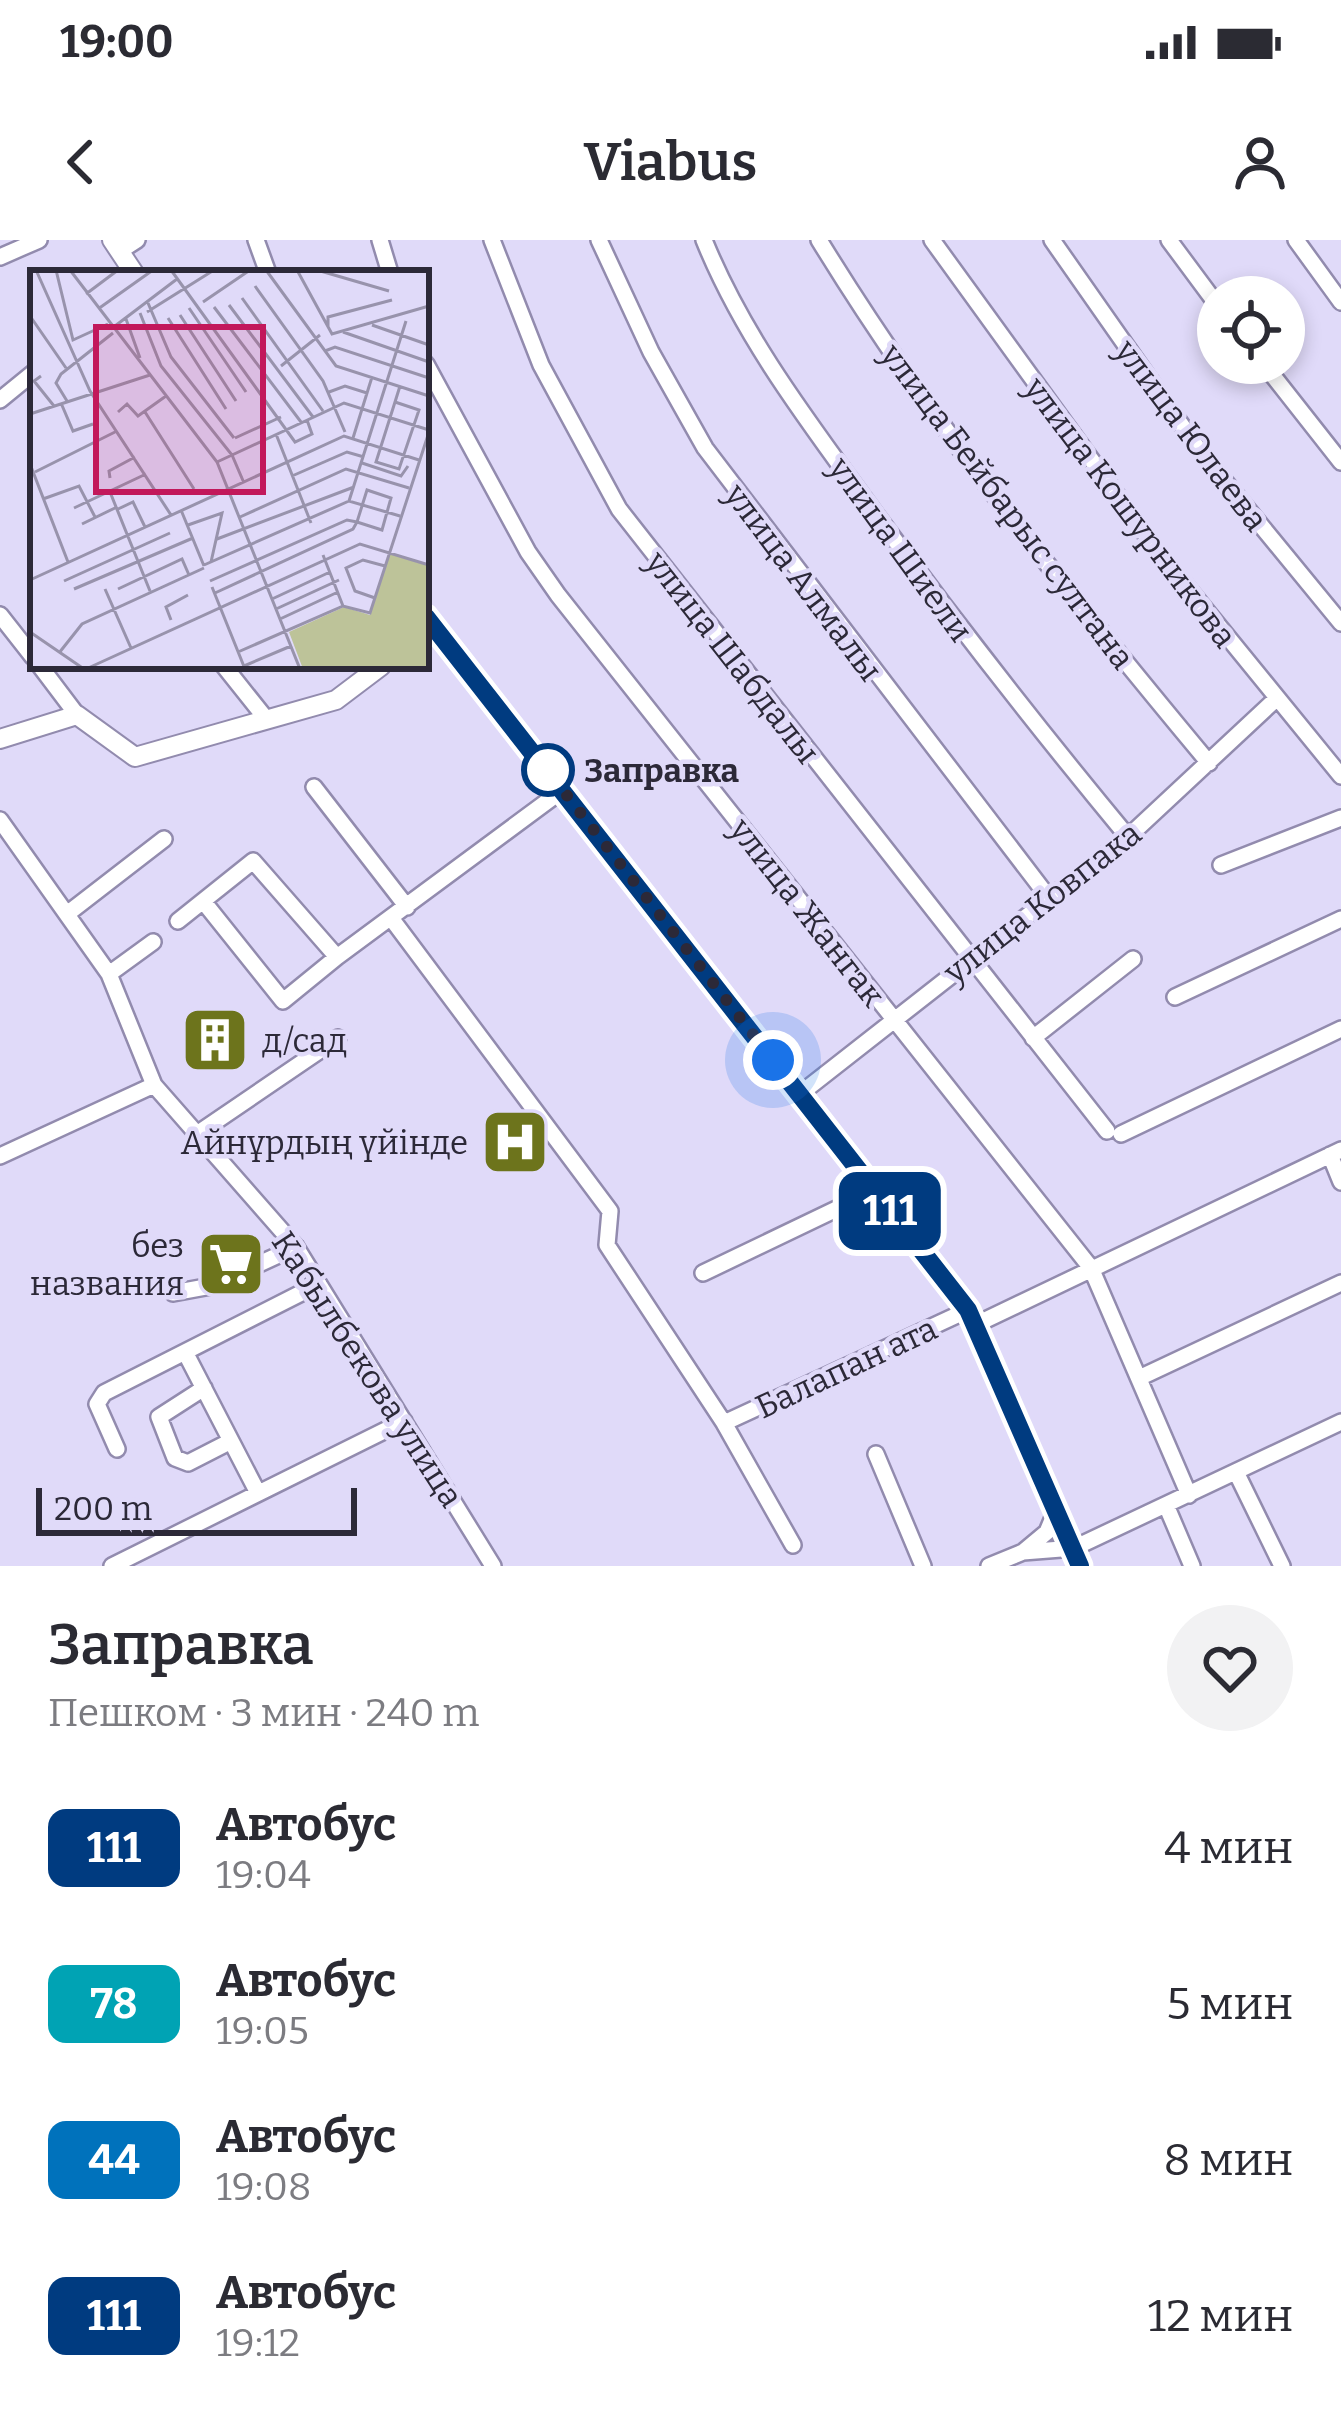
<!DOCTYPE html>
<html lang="ru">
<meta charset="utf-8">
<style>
body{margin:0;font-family:Bitter,serif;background:#f2f2f3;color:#2b2b33;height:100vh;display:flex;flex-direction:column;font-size:45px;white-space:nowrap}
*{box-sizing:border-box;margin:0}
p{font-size:39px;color:#7c7c81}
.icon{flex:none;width:66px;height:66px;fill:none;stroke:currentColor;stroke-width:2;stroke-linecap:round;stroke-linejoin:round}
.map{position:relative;height:1326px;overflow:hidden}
.drawer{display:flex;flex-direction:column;background:#fff;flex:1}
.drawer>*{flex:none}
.badge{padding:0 24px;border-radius:18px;font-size:42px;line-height:78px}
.fabs{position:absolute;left:1197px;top:36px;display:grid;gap:24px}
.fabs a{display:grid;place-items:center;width:108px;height:108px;border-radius:50%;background:#fff;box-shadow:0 6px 18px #0003;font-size:60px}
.scale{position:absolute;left:36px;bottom:30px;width:321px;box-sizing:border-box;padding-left:12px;border:6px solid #2c2938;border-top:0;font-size:33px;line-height:42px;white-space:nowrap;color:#2c2938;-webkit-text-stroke:9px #e0daf9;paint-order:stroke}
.you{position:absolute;width:60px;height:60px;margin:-30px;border:9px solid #fff;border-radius:50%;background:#1a73e8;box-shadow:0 0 0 18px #1a73e833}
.map>.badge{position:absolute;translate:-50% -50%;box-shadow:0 0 0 6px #fff}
.round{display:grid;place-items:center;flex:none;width:126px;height:126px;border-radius:63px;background:#f2f2f3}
.summary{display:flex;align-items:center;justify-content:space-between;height:204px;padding:0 48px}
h1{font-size:57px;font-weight:600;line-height:90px}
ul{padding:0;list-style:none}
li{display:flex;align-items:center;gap:36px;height:156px;padding:0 48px}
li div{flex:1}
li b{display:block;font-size:45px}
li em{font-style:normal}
li .badge{min-width:132px;font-weight:700;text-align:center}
.status{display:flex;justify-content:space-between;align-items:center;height:84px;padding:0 60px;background:#fff;direction:ltr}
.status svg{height:33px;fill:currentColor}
header{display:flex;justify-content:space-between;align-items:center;height:156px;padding:0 48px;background:#fff;font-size:54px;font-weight:600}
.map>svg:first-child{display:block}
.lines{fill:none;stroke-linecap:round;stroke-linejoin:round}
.minor-casing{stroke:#928bae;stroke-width:20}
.major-casing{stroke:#928bae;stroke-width:22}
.minor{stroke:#fff;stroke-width:15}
.major{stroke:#fff;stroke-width:18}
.line-casing{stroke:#fff;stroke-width:27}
.line{stroke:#003b80;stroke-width:18}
.walk{stroke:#2c2938;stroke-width:12;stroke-dasharray:0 21.6}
.stop-dot{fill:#fff;stroke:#003b80;stroke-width:6}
.labels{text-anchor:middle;stroke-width:9;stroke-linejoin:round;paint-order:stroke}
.street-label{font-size:33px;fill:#2c2938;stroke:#e0daf9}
.stop-label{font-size:33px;font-weight:bold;fill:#2c2938;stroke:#e0daf9;text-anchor:start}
.poi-label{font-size:33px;fill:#2c2938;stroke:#e0daf9;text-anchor:end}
.inset-road{fill:none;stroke:#9893ac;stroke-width:3}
.view{fill:#c2185b;fill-opacity:0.15;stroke:#c2185b;stroke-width:6}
.inset-edge{fill:none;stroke:#2c2938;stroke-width:6}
</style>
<div class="status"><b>19:00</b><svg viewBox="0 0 49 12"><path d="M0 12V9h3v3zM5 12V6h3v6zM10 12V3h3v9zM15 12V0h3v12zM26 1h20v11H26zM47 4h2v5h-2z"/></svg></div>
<header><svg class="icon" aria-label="back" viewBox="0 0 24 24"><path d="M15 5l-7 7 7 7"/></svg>Viabus<svg class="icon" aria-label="person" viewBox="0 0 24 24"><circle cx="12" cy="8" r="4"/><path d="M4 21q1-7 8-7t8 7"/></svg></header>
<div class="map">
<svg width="1341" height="1326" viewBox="0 0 1341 1326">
<rect width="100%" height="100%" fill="#e0daf9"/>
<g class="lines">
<g class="minor-casing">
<path id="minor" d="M256,0L268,33
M380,0L390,33
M492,0L541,125L619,269L1107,891
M599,0L651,112L705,208L1049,658
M704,0C742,94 804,176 863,257C948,373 1036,486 1128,597
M819,0C933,186 1069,355 1209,523
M932,0L1156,309L1341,536
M1052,0L1199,210L1341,383
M1169,0L1218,66
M1296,0L1341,62
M120,11L137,0
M0,17L39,0
M1263,123L1341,222
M426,124L528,312L558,355L1091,1028L1189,1255
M0,160L33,133
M0,375L33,417
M40,426L77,475
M224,426L267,480
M314,547L407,667
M0,580L109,734L154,845L296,1007L493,1326
M1221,625L1341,578
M203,661L283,761L337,717
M67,674L164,599
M391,678L610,971L607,1005L724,1183L793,1305
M178,681L253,621L337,717L564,549
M109,734L153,702
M1175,757L1341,679
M1033,798L1133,719
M800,854L1128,597L1276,459
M197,894L338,798
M1121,894L1341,789
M1330,915L1341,942
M0,916L154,845
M703,1033L874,951
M173,1053L211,1046L296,1007
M977,1084L1341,910
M185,1112L258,1253
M1139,1138L1341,1043
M204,1148L159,1177L175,1218L188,1223L231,1201
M724,1183L968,1070
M117,1209L97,1164L104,1153L319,1044
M876,1214L923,1326
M1236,1232L1282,1326
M1166,1265L1192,1326
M1023,1312L1047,1292L1057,1268
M112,1326L404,1181
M989,1326L1023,1312L1074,1308L1341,1182"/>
</g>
<g class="major-casing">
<path id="major" d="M112,0L134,33
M426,378L968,1070L1080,1326
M0,499L77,475L135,517L336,460L381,426"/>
</g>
<use href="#minor" class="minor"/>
<use href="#major" class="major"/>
</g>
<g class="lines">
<g class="line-casing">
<path id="line" d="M426,377L968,1070L1080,1326"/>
</g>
<use href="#line" class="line"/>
<path class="walk" d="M548,530L544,526L773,820"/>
</g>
<defs>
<g id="building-square" transform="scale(3.45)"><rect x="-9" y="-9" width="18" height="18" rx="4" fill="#6d741c" stroke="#e0daf9"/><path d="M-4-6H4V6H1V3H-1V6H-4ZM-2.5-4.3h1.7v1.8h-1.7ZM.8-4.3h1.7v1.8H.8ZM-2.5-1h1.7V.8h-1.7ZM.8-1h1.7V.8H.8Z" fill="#fff"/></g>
<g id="hospital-square" transform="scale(3.45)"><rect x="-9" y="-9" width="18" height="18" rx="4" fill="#6d741c" stroke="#e0daf9"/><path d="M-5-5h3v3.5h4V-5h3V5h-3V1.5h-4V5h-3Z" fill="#fff"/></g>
<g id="supermarket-square" transform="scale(3.45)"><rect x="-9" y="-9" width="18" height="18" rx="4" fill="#6d741c" stroke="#e0daf9"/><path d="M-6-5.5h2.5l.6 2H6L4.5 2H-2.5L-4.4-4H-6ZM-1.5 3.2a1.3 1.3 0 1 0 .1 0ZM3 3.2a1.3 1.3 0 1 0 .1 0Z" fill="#fff"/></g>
</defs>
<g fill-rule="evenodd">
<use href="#building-square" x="215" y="800"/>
<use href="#hospital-square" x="515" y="902"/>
<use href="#supermarket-square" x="231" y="1024"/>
</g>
<circle class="stop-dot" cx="548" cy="530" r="24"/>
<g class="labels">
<g class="street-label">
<text transform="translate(1192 195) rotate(53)" y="12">улица Юлаева</text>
<text transform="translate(1008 266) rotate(53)" y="12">улица Бейбарыс султана</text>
<text transform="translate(1131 272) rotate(53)" y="12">улица Кошурникова</text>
<text transform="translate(901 309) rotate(54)" y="12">улица Шиели</text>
<text transform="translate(804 342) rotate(53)" y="12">улица Алмалы</text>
<text transform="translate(733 417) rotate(52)" y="12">улица Шабдалы</text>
<text transform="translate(1042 662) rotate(-38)" y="12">улица Ковпака</text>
<text transform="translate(808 672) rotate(52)" y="12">улица Жангак</text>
<text transform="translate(846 1127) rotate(-25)" y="12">Балапан ата</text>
<text transform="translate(368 1129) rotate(57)" y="12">Кабылбекова улица</text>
</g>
<g class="stop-label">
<text x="584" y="542">Заправка</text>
</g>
<g class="poi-label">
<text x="262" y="812" text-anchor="start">д/сад</text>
<text x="468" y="914">Айнұрдың үйінде</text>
<text x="184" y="1017">без<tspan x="184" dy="38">названия</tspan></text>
</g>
</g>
<g transform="translate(30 30)">
<rect width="399" height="399" fill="#e0daf9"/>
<path d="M360,284L399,296V399H273L259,362L314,337L340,345Z" fill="#bdc399"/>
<path class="inset-road" d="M6,0L60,121L141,245M26,0L43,70L78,54M40,0L187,192L270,399M141,0L265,172L282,164L277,150M236,0L306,96L399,126M267,0L302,64L399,36M287,0L359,21M225,16L293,111L315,162M56,24L88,0M212,28L293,141M173,32L220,0M118,33L141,87L204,168M199,35L283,147M184,37L271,152M159,38L216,122M68,39L123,0M117,42L184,0M110,43L131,96L202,185L214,213M150,45L206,131M0,46L36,98M138,48L196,139M96,49L110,88M342,55L399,75M298,57V47L362,30M81,59L147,9M313,62L399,92M295,81L305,77L399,108M251,96L290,65M11,106L4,111L24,136M299,122L315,116L337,123M37,131L26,113L31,104L83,63M365,132L389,140L369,199L346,192L365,132L370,116M31,133L43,161L63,154M88,142L97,134L108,146L136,126M115,142L164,219M0,144L120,105M246,164L281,253M205,168L251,147M323,168L342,107M187,192L314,133L399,160M332,193L371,206L378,196M0,194L38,292M5,202L85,162M262,206L317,182L334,187M80,208L79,201L105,187M80,222L120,321M13,229L49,216L65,247M319,231L376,51M44,238L116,204M88,239L103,232L115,257M151,240L174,296M210,247L316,199L379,218M52,254L87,237M158,255L192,243L181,292M187,269L324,217M293,285L313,336M174,295L319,231L370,246M0,310L314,166L389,190M34,311L140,263M180,311L317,250L327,252L352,260L361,228L337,220L327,252L323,259L185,323M182,317L215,399M44,319L163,268M75,319L101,378M88,319L152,289L159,305M345,328L325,321L316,298L333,290L355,296M242,329L300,302M246,339L309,310M250,349L308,322M141,350L136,337L158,325M0,362L54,399M208,382L313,336L340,343L399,162M29,383L52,354L174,298M214,396L261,376M56,399L330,274L399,295"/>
<path class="view" d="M66,57H233V222H66Z"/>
<rect width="399" height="399" class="inset-edge"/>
</g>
</svg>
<div class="fabs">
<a><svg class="icon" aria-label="locate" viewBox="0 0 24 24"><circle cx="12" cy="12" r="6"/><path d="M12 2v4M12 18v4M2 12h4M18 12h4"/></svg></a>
</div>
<div class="scale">200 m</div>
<div class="you" style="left:773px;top:820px"></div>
<b class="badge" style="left:890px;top:971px;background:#003b80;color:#fff">111</b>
</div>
<section class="drawer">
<div class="summary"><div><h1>Заправка</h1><p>Пешком · 3 мин · 240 m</p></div><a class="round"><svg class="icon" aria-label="heart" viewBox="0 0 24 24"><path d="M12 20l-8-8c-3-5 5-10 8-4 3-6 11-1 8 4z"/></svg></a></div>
<ul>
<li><span class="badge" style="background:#003b80;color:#fff">111</span><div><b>Автобус</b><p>19:04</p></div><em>4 мин</em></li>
<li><span class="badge" style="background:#00a3b4;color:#fff">78</span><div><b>Автобус</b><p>19:05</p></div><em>5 мин</em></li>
<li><span class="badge" style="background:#0072bc;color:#fff">44</span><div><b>Автобус</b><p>19:08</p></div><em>8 мин</em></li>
<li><span class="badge" style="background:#003b80;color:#fff">111</span><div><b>Автобус</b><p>19:12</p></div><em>12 мин</em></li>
</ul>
</section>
